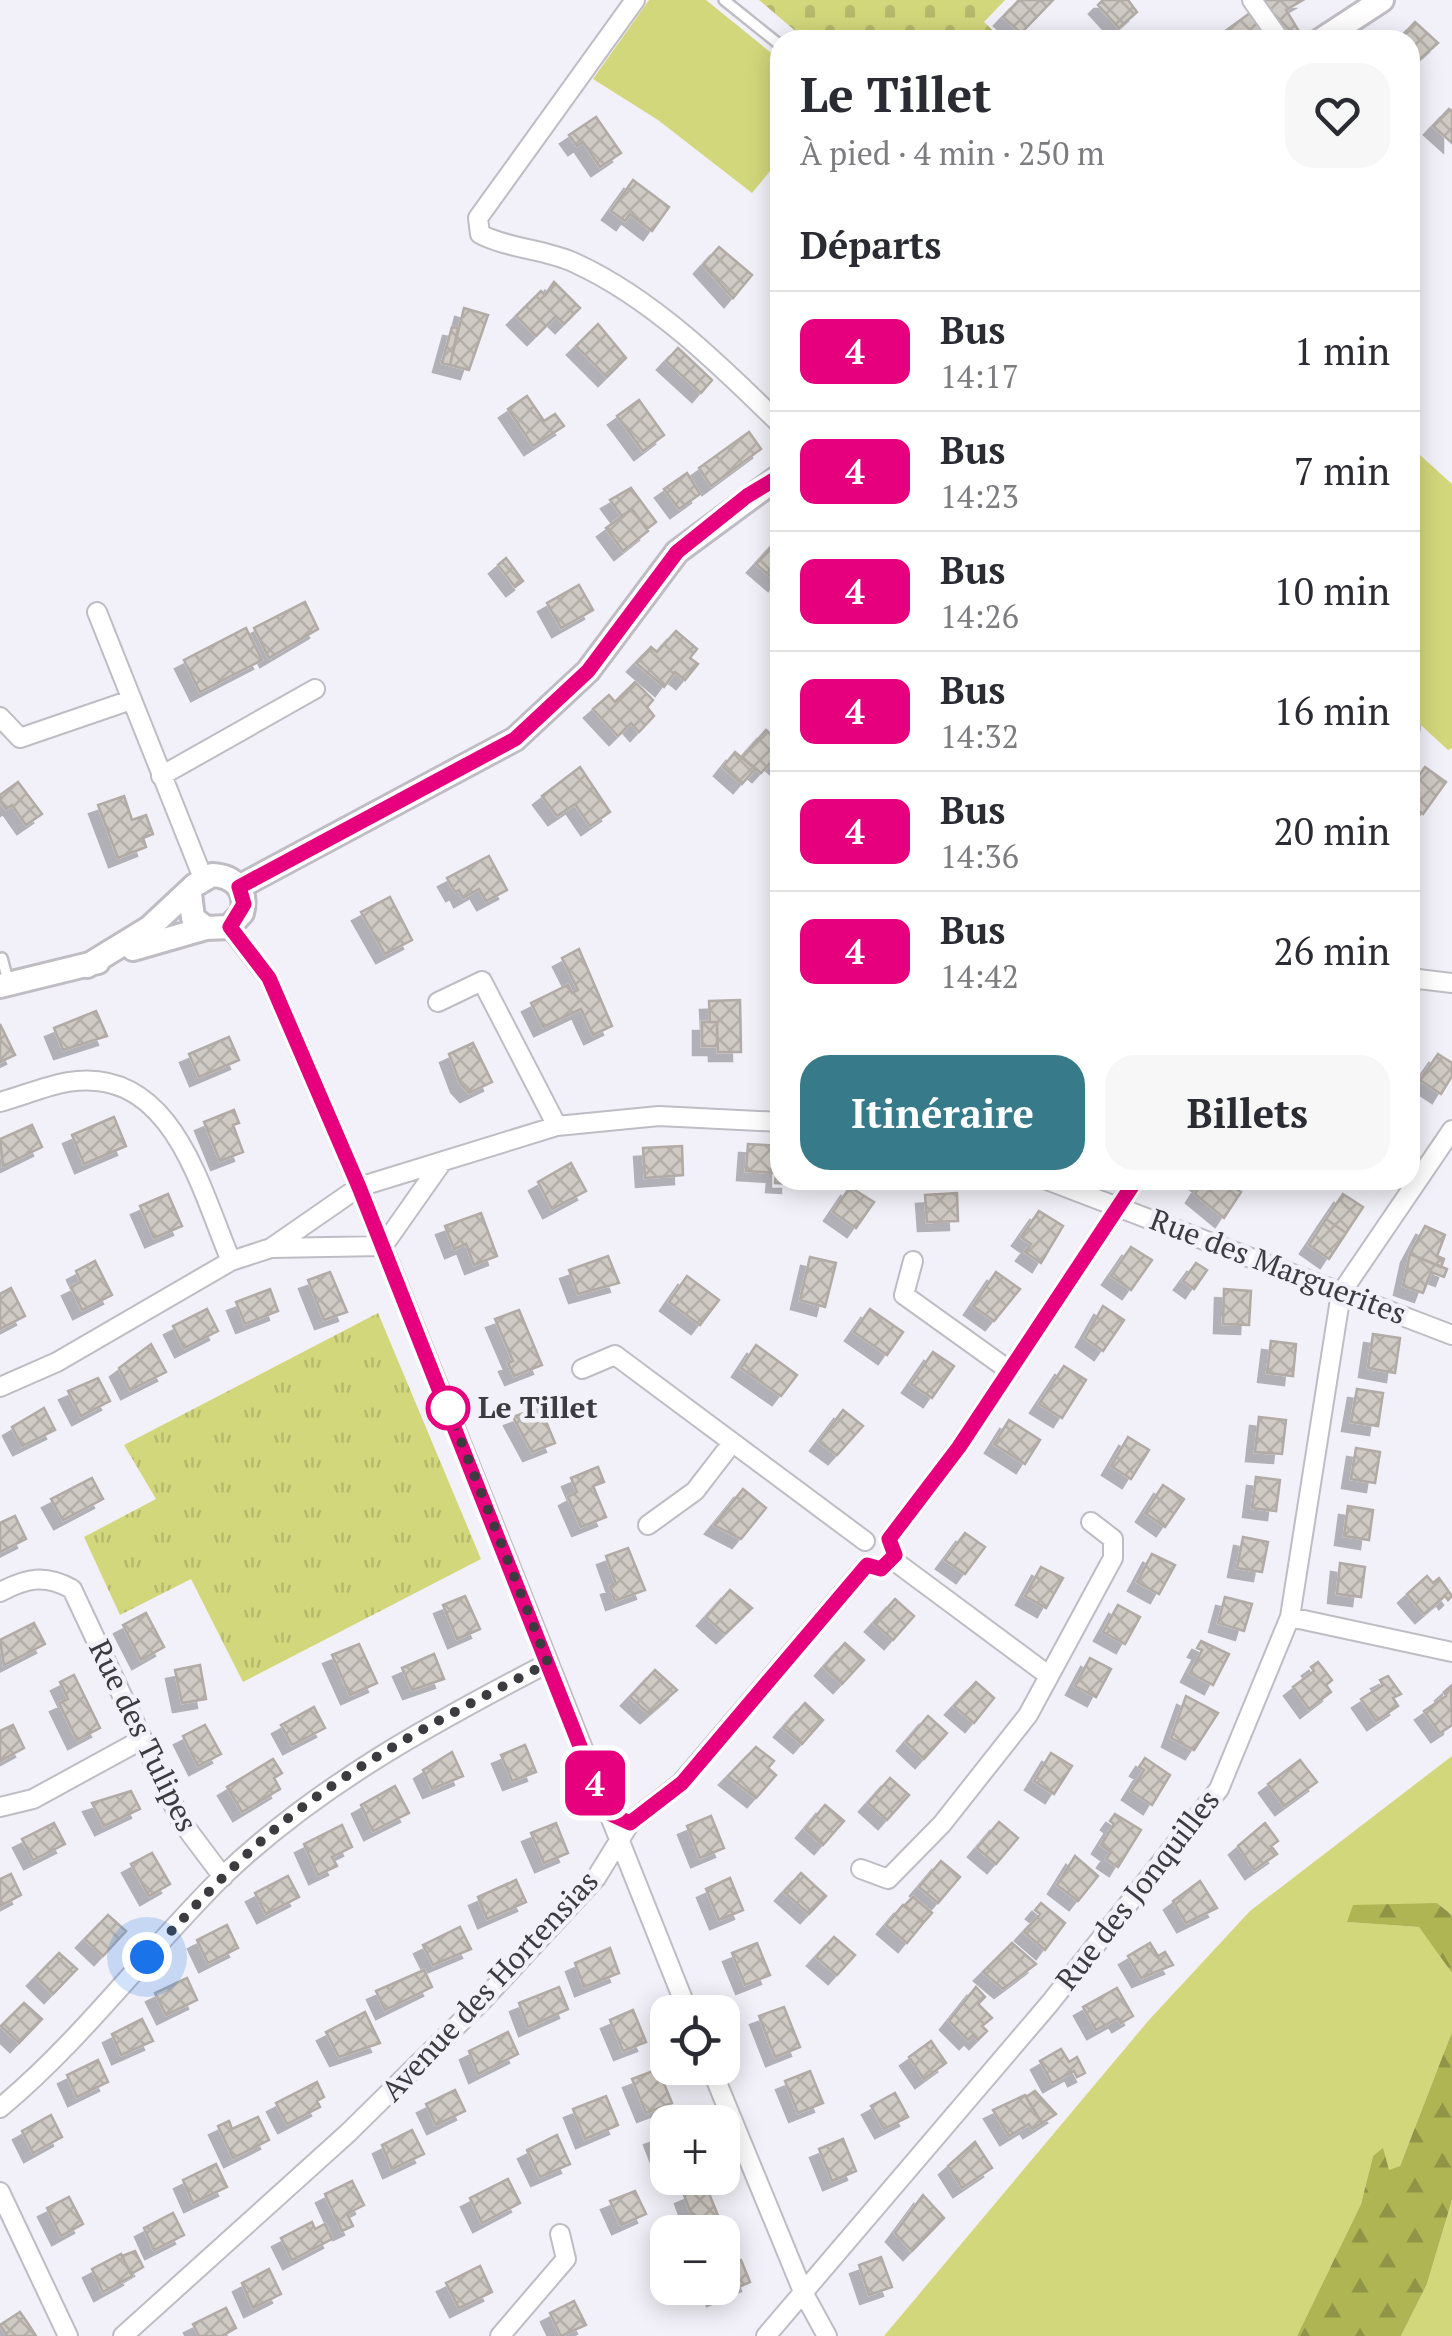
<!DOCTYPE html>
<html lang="fr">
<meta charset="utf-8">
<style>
body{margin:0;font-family:"PT Serif",serif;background:#f7f7f7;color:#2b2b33;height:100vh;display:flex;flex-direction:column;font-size:38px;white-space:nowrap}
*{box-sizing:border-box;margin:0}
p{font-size:32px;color:#7c7c81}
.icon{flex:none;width:55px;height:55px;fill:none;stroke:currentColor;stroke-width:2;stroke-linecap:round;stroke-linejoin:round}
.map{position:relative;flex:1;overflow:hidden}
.sheet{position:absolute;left:770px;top:30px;width:650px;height:1160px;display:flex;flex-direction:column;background:#fff;border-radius:30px;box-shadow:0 5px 25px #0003}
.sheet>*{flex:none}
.badge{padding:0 20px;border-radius:15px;font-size:35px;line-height:65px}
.fabs{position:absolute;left:650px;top:1995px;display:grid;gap:20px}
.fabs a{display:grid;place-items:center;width:90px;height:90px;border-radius:20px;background:#fff;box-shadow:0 5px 25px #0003;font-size:50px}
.you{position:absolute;width:50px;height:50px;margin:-25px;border:8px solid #fff;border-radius:50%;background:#1a73e8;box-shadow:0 0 0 15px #1a73e833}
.map>.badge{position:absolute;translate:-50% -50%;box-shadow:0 0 0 5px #fff}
h2{padding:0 30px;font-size:38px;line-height:90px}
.round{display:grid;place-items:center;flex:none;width:105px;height:105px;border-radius:30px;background:#f7f7f7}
.head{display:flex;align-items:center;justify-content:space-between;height:170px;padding:0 30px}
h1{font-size:48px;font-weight:700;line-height:75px}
.cta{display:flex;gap:20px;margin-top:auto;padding:20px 30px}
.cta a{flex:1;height:115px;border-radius:30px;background:#377b8b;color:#fff;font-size:40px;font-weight:700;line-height:115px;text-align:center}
.cta a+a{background:#f7f7f7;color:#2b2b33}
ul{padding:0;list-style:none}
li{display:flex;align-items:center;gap:30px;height:120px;padding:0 30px;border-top:2px solid #e1e1e2}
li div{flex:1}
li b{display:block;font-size:38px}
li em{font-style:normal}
li .badge{min-width:110px;font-weight:700;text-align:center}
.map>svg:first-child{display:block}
.grass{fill:#d2d77b}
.forest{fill:url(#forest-firs)}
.cemetery{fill:url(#cemetery-stones)}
.park{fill:url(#park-tufts)}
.building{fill:url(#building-cross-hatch);stroke:#b2aba5;stroke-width:2.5;filter:url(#shadow)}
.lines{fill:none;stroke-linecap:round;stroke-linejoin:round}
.service-casing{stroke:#bfbcc4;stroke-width:14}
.minor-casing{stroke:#bfbcc4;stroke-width:22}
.tertiary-casing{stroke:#bfbcc4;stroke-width:28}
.service{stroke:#fff;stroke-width:9}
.minor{stroke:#fff;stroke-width:18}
.tertiary{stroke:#fff;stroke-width:22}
.line-casing{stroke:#fff;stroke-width:22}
.line{stroke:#e6007e;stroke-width:15}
.walk{stroke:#3c3b3f;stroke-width:10;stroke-dasharray:0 18}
.stop-dot{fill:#fff;stroke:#e6007e;stroke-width:5}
.labels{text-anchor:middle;stroke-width:9;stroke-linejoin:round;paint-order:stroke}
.street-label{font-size:30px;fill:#3c3b3f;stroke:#f2f0f8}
.stop-label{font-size:30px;font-weight:bold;fill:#3c3b3f;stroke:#f2f0f8;text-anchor:start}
</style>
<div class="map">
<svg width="1452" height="2336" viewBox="0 0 1452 2336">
<defs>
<pattern id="forest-firs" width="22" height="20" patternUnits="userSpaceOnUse" patternTransform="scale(2.5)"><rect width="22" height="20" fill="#b0b553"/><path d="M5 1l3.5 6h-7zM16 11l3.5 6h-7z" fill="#909446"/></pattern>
<pattern id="cemetery-stones" width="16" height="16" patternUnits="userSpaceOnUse" patternTransform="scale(2.5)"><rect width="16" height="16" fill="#d2d77b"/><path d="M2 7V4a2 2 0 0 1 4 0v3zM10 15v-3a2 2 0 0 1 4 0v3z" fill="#b5b96b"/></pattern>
<pattern id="park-tufts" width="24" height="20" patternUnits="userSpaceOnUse" patternTransform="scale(2.5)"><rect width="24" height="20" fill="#d2d77b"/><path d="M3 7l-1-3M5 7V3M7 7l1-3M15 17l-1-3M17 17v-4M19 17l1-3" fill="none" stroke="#b5b96b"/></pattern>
<pattern id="building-cross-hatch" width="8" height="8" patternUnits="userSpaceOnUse" patternTransform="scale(2.5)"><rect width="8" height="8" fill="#d0cac4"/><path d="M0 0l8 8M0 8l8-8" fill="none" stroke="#b4aea9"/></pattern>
<filter id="shadow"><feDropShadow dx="-9" dy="9" stdDeviation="0" flood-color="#0004"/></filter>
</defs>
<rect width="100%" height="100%" fill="#f2f0f8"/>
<path class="grass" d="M649,0H706L780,60V159L752,193L658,120L593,79Z
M1410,446L1452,484V748L1448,750L1410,715Z
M1452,1756V1915L1437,1903L1348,1922L1420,1927L1452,1973V2032L1400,2166L1389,2171L1373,2156L1361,2204L1297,2336H884L1149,2020L1250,1911Z
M1452,2200V2336H1401L1427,2284Z"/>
<path class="forest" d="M1437,1903L1452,1915V1973L1419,1927L1347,1922L1353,1905Z
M1452,2032V2200L1427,2284L1401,2336H1297L1361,2204L1373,2156L1383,2148L1389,2170L1400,2166Z"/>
<path class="cemetery" d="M759,0H1005L984,22L1003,40H806Z"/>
<path class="park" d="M378,1313L481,1559L243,1682L191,1579L120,1615L84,1537L156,1499L124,1445Z"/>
<path class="building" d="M1019,0H1053L1021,33L1003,17Z
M1103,0H1128L1137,12L1119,28L1098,5Z
M1260,0H1303L1286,10L1300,33L1287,40Z
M1250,13L1269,40H1230L1224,32Z
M1415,22L1438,43L1410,68V40L1399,39Z
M1449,109L1452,111V143L1433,126Z
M596,117L621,153L600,167L583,142L577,146L569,135Z
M633,180L669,207L652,231L630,214L625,221L611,211Z
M719,247L752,275L733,298L703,265Z
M554,282L580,308L564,324L556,316L536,336L516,316L541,291L545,295Z
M464,308L488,315L469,370L450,365Z
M598,324L626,358L607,377L576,346Z
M452,327L458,328L450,365L442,363Z
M678,348L712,380L701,393L666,361Z
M527,396L544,421L555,414L564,426L533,446L508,409Z
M639,400L664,435L643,451L617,416Z
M749,432L761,449L711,486L699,468Z
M687,473L700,494L679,509L664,489Z
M631,488L656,522L647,529L632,509L622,516L610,500Z
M632,509L648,531L623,551L606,528Z
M780,537V578L777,582L756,564Z
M506,558L523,581L515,587L498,565Z
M579,585L593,610L561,628L547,603Z
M305,602L318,629L269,658L254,628Z
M246,628L262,660L200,692L184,660Z
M676,631L697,649L690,658L698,664L685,680L675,672L664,687L636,663L651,647L657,652Z
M635,682L653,700L647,707L654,716L639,732L631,723L618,736L593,709L609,695L615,702Z
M766,730L780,743V766L773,760L761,773L742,757Z
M735,752L755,769L742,784L723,767Z
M580,767L610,812L590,826L575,804L557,816L542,796Z
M1425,767L1446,782L1423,814L1410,804V788Z
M18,782L42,814L26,825L12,805L6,809L0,801V795Z
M124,796L132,820L146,815L153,834L143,838L146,847L118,858L98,805Z
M489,856L507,890L486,901L479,889L463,898L459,890L455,892L447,878Z
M390,897L412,940L385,954L361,912Z
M579,949L612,1026L593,1035L581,1009L543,1027L531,1003L568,985L572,993L578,990L562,958Z
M740,1000L741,1052H718L717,1022H710L709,1001Z
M96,1011L107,1036L63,1050L54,1028Z
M702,1022H717V1046H702Z
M0,1024L15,1055L0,1062Z
M229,1037L239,1060L199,1077L189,1054Z
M473,1043L492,1082L469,1093L460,1083L449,1054Z
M1438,1054L1452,1063V1076L1441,1094L1420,1080Z
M234,1110L239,1123L233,1125L243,1152L220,1161L204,1122Z
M114,1117L126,1146L84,1164L72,1135Z
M32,1125L42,1147L3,1166L0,1139Z
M748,1144L780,1146V1180H790V1184L775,1183L776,1173L746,1171Z
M682,1146L683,1175L645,1178L643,1148Z
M571,1163L586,1191L552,1209L538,1182Z
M1224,1180L1241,1192L1224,1218L1195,1194L1202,1183L1198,1180Z
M850,1187L874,1202L856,1228L833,1212Z
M957,1193L958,1221L927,1222L925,1195Z
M168,1194L182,1226L154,1238L140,1206Z
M1343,1194L1363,1207L1346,1233L1326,1219Z
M1039,1211L1063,1226L1041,1263L1025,1252L1031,1244L1021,1237Z
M481,1213L497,1256L474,1265L466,1244L454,1249L445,1226Z
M1326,1219L1346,1233L1329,1259L1309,1245Z
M1425,1226L1445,1235L1437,1256L1444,1259L1441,1267L1410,1254Z
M1131,1247L1152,1260L1131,1290L1111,1276Z
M1410,1254L1447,1269L1444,1277L1431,1272L1423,1293L1403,1286Z
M608,1256L619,1283L578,1294L569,1270Z
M810,1257L836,1263L825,1307L800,1300Z
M95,1261L112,1295L82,1310L71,1287L81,1282L76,1271Z
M1196,1263L1207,1270L1194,1289L1183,1281Z
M330,1272L347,1312L324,1320L308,1280Z
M996,1272L1020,1289L994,1321L973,1306Z
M687,1276L719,1300L700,1325L669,1302Z
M11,1288L25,1316L0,1329V1294Z
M270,1289L278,1311L245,1324L236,1302Z
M1224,1289L1251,1291L1249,1325L1223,1324Z
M1103,1306L1124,1320L1103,1351L1085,1338Z
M207,1309L218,1331L184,1348L173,1326Z
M870,1309L903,1332L887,1355L854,1332Z
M519,1310L542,1365L514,1376L508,1363L513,1361L495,1319Z
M1373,1334L1400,1338L1395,1373L1368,1368Z
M1271,1341L1296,1344L1293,1376L1267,1373Z
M151,1344L166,1372L130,1390L119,1368Z
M756,1345L797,1375L781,1396L741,1368Z
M933,1352L954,1366L932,1398L911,1384Z
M1064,1366L1086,1380L1062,1418L1039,1404Z
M98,1378L110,1401L81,1416L68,1391Z
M1357,1389L1383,1393L1378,1426L1351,1422Z
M540,1407L555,1443L532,1452L513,1417Z
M44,1408L55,1430L22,1446L12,1427Z
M843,1410L863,1426L837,1455L819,1442Z
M1259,1417L1286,1420L1282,1454L1255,1452Z
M1009,1420L1040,1440L1025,1464L994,1444Z
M1128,1437L1149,1450L1131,1479L1111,1466Z
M1356,1448L1380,1452L1375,1483L1351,1479Z
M598,1467L604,1482L593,1486L606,1517L581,1527L568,1497L577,1492L571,1478Z
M1256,1477L1280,1480L1276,1511L1252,1508Z
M92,1478L103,1499L63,1520L51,1499Z
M1163,1485L1184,1499L1165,1527L1145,1513Z
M743,1489L766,1508L741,1539L714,1525Z
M1348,1506L1373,1510L1369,1540L1344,1536Z
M15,1516L26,1539L0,1552V1523Z
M965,1533L985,1547L965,1574L945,1560Z
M1243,1537L1268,1542L1262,1572L1237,1568Z
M628,1548L645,1590L615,1601L610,1586L616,1584L606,1556Z
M1152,1554L1175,1565L1159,1594L1137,1582Z
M1340,1563L1365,1567L1361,1597L1337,1594Z
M1041,1567L1063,1578L1046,1608L1025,1596Z
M1427,1576L1433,1583L1439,1578L1452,1596L1448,1600L1445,1596L1424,1614L1407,1594Z
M730,1590L752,1608L725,1634L706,1617Z
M465,1596L480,1629L457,1639L443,1605Z
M1225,1597L1252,1604L1244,1631L1218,1623Z
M895,1599L914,1616L893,1640L874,1623Z
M1118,1605L1140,1617L1125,1644L1103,1632Z
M146,1613L164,1647L141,1660L123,1625Z
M34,1623L45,1644L4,1665L0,1640Z
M1201,1641L1229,1654L1213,1685L1190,1673L1202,1650L1197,1648Z
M845,1643L864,1660L842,1684L824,1667Z
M359,1644L377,1683L350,1695L332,1655Z
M434,1654L444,1679L412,1690L402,1668Z
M1090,1658L1111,1669L1096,1697L1075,1686Z
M1318,1662L1332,1680L1326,1685L1331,1692L1309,1709L1293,1687L1314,1671L1311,1667Z
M200,1665L206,1699L182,1703L175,1670Z
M655,1670L677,1690L649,1714L630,1697Z
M74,1675L100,1728L77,1740L59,1703L68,1699L60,1682Z
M1388,1676L1401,1694L1393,1698L1398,1706L1376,1721L1361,1699L1383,1685L1380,1680Z
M976,1682L994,1698L974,1723L954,1706Z
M1451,1686L1452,1725L1440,1733L1424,1711L1446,1696L1444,1692Z
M1186,1696L1218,1713L1194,1750L1171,1738Z
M805,1703L823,1720L802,1744L783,1728Z
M314,1707L325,1728L292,1745L281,1725Z
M928,1716L947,1733L924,1759L906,1742Z
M13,1725L24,1748L0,1761V1731Z
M205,1725L221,1754L198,1766L183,1736Z
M525,1745L536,1772L512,1781L501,1755Z
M756,1747L774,1761L768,1768L776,1775L756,1798L728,1776Z
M452,1752L463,1776L432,1789L423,1770Z
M1051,1753L1072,1766L1054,1794L1034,1781Z
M1145,1758L1170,1775L1152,1805L1131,1791L1144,1770L1139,1767Z
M273,1759L282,1773L274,1778L280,1789L242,1812L227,1787Z
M1300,1760L1317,1782L1284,1806L1268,1784Z
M890,1778L909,1795L887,1820L868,1803Z
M395,1786L409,1813L373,1831L361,1805Z
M131,1791L140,1809L104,1826L92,1803Z
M825,1805L844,1821L823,1845L805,1829Z
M1115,1814L1141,1830L1118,1867L1106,1859L1111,1852L1101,1845L1114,1824L1110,1821Z
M711,1816L724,1848L700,1858L687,1826Z
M999,1822L1018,1838L996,1864L977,1848Z
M54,1823L65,1844L33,1860L22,1839Z
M556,1823L568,1853L544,1863L531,1833Z
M1265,1823L1278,1841L1271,1846L1277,1854L1254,1870L1238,1846Z
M342,1825L352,1847L332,1857L337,1866L318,1875L304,1844Z
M152,1853L170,1884L149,1896L131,1864Z
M1075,1856L1098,1876L1078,1901L1057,1885Z
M941,1861L960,1877L938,1903L919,1887Z
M801,1873L826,1896L809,1914L784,1892Z
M11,1874L21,1895L0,1906V1879Z
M288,1876L299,1897L266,1914L255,1893Z
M730,1878L743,1910L719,1920L706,1889Z
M516,1880L526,1902L487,1919L478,1897Z
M1200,1881L1217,1908L1186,1923L1173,1901Z
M913,1897L932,1913L924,1922L904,1906Z
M1041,1903L1065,1923L1045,1950L1024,1932L1040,1914L1035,1910Z
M903,1905L924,1922L907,1943L886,1925Z
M108,1915L126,1931L103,1956L85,1939Z
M227,1925L238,1948L208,1963L197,1940Z
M460,1927L471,1949L433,1965L423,1945Z
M834,1937L855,1955L837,1975L816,1957Z
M757,1943L770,1975L745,1985L732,1953Z
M1012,1943L1036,1964L1003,1989L983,1972Z
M1150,1943L1158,1956L1165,1952L1173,1965L1141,1978L1128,1956Z
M610,1948L619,1973L584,1987L575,1963Z
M59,1953L77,1969L53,1994L36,1977Z
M424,1970L432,1987L385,2010L376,1991Z
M187,1978L197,2000L166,2015L155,1993Z
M559,1987L568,2009L528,2027L519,2003Z
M976,1987L985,1997L978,2004L992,2018L982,2026L987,2031L978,2040L973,2035L968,2040L949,2021Z
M1117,1988L1133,2016L1121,2023L1118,2018L1096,2030L1083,2007Z
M24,2003L42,2019L19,2043L1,2026Z
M784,2007L800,2047L775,2057L759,2016Z
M633,2010L646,2042L623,2051L610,2020Z
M365,2012L380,2043L339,2057L326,2032Z
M142,2019L153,2041L121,2055L112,2034Z
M508,2032L518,2054L478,2074L469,2051Z
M931,2041L946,2063L924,2079L909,2057Z
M1061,2049L1069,2062L1077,2057L1085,2073L1077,2077L1074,2071L1052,2083L1040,2061Z
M98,2060L108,2082L77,2097L67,2075Z
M658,2069L672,2103L646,2113L632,2079Z
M810,2071L823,2103L798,2113L785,2081Z
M317,2082L324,2097L317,2101L320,2107L287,2124L276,2103Z
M455,2090L465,2111L436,2125L426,2104Z
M1035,2091L1056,2114L1042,2123L1026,2097Z
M895,2093L908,2117L884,2129L871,2106Z
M1025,2095L1042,2123L1032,2129L1029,2124L1009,2136L993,2110Z
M606,2096L618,2125L585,2139L573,2109Z
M51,2115L62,2137L33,2153L22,2131Z
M258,2117L269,2140L233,2158L218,2126L229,2121L232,2129Z
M412,2130L424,2154L392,2169L382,2145Z
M668,2131V2171L667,2172L653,2136Z
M557,2135L570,2164L540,2177L527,2150Z
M843,2139L856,2171L832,2181L819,2149Z
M975,2142L992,2168L962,2188L948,2166Z
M216,2164L227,2187L193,2203L183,2180Z
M508,2179L520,2203L482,2223L470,2198Z
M352,2181L364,2205L347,2214L353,2226L342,2231L325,2194Z
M706,2186L719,2218L696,2227L684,2195Z
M635,2191L646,2214L621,2225L610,2201Z
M923,2195L944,2218L912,2251L895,2233Z
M69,2197L83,2224L61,2236L47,2208Z
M173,2213L184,2235L154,2250L144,2228Z
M312,2222L315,2229L325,2224L332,2239L292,2260L281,2238Z
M135,2251L143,2267L131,2274L122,2256Z
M121,2254L132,2276L103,2292L92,2269Z
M881,2257L892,2287L869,2295L859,2265Z
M741,2260L750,2282L716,2297L712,2288H722V2267Z
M480,2266L492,2292L459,2308L446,2283Z
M269,2269L281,2294L253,2308L242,2283Z
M574,2301L586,2325L561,2336L550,2313Z
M226,2308L236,2328L222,2336H199L193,2324Z
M20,2312L29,2325L36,2336H7L0,2325Z"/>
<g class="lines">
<g class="service-casing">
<path id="service" d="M724,0L780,45
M2,958L9,984"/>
</g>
<g class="minor-casing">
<path id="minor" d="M635,0L478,218L480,234C509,249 545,249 575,263C652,298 721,366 780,424
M1252,0L1280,40
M97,612L203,878
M0,717L20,738L131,700
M1410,728V727
M161,776L315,689
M229,927L269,978L359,1187L688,2012
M1410,978L1452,983
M438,1002L482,981L557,1126
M0,1102C22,1096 45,1086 68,1082C172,1065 200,1188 231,1261
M1047,1180L1452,1335
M383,1246L440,1165
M271,1248L383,1246
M913,1261L904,1295L1010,1371
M582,1369L615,1355L865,1541
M0,1387L57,1362L231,1261L271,1248L359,1187L557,1126L659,1116L780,1122
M648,1525L695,1491L732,1443
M889,1539L959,1447L1136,1180
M893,1560L1048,1675
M0,1592C27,1578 45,1574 72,1589L181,1821L223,1877
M1290,1617L1452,1652
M0,1807L33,1799L141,1740
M861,1869L888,1879L942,1824L1028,1715L1113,1558V1539L1091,1522
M711,2068L804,2294L827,2336
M0,2108C82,2040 147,1951 223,1876C318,1785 433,1723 548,1663
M0,2192L68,2336
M123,2336L348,2133L483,2000L596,1878L630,1823L681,1783L867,1565
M500,2336L566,2259L560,2234
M766,2336L1050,2003L1219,1789L1290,1617L1341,1293L1452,1130"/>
</g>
<g class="tertiary-casing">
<path id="tertiary" d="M1321,40L1382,0
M239,887L515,739L588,671L677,552L780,476
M133,949L206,928
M87,966L149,928L195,885L212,875C235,876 248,891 242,913L229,927L206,928L193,918L190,894
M0,986L98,962"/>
</g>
<use href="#service" class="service"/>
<use href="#minor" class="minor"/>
<use href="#tertiary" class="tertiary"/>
</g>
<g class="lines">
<g class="line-casing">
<path id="line" d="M780,476L747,496L677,552L588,671L515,739L239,887L244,904L230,927L269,978L359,1187L606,1812L630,1823L682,1783L867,1565L881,1569L895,1555L889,1539L959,1447L1136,1180"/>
</g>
<use href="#line" class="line"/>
<path class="walk" d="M147,1957C198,1903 248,1847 308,1803C382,1748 467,1705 548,1663L448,1408"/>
</g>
<circle class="stop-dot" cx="448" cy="1408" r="20"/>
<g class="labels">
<g class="street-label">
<text transform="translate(1278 1267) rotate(21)" y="10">Rue des Marguerites</text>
<text transform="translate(143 1736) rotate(64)" y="10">Rue des Tulipes</text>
<text transform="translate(1138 1890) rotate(-52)" y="10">Rue des Jonquilles</text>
<text transform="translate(490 1986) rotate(-47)" y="10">Avenue des Hortensias</text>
</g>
<g class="stop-label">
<text x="478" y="1418">Le Tillet</text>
</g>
</g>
</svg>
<div class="fabs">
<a><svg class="icon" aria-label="locate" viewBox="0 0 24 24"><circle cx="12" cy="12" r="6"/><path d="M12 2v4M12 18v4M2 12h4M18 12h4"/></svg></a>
<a>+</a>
<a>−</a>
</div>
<div class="you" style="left:147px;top:1957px"></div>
<b class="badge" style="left:595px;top:1783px;background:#e6007e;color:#fff">4</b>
<section class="sheet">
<div class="head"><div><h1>Le Tillet</h1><p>À pied · 4 min · 250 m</p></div><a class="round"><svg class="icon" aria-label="heart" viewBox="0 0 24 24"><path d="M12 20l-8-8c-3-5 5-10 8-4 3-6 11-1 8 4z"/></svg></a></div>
<h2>Départs</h2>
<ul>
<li><span class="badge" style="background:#e6007e;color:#fff">4</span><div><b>Bus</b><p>14:17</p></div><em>1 min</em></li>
<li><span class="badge" style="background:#e6007e;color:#fff">4</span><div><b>Bus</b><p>14:23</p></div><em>7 min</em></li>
<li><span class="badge" style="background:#e6007e;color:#fff">4</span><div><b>Bus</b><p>14:26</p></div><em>10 min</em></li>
<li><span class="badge" style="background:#e6007e;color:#fff">4</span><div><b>Bus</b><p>14:32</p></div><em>16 min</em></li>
<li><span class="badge" style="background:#e6007e;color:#fff">4</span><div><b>Bus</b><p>14:36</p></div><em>20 min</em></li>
<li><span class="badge" style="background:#e6007e;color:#fff">4</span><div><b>Bus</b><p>14:42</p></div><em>26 min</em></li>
</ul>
<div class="cta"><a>Itinéraire</a><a>Billets</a></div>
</section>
</div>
